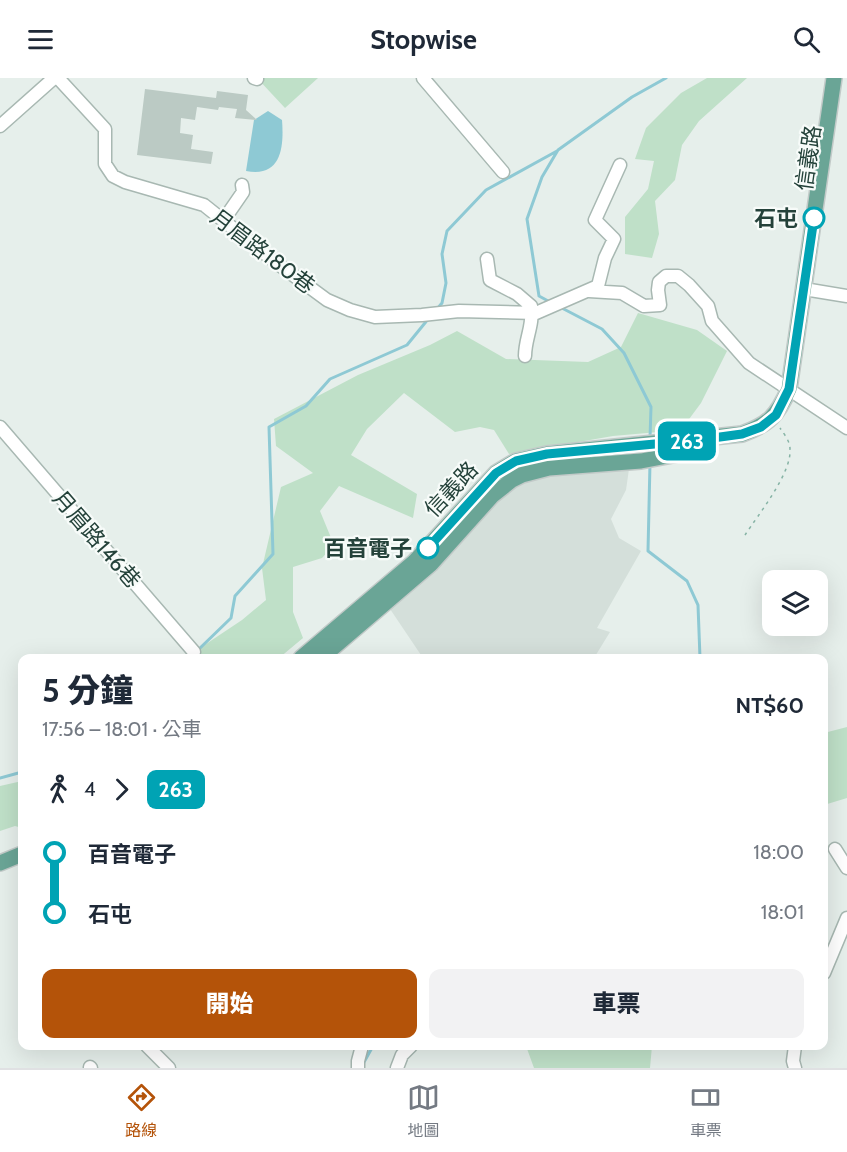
<!DOCTYPE html>
<html lang="zh-TW">
<meta charset="utf-8">
<style>
body{margin:0;font-family:Cabin,"Noto Sans TC",sans-serif;background:#f2f2f3;color:#1f2937;height:100vh;display:flex;flex-direction:column;font-size:22px;white-space:nowrap}
*{box-sizing:border-box;margin:0}
p{font-size:20px;color:#747a83}
.icon{flex:none;width:33px;height:33px;fill:none;stroke:currentColor;stroke-width:2;stroke-linecap:round;stroke-linejoin:round}
.map{position:relative;flex:1;overflow:hidden}
.panel{position:absolute;left:18px;top:576px;width:810px;height:396px;display:flex;flex-direction:column;background:#fff;border-radius:12px;box-shadow:0 6px 24px #0002}
.panel>*{flex:none}
.badge{padding:0 12px;border-radius:9px;font-size:21px;line-height:39px}
.fabs{position:absolute;left:762px;top:492px;display:grid;gap:12px}
.fabs a{display:grid;place-items:center;width:66px;height:66px;border-radius:12px;background:#fff;box-shadow:0 6px 24px #0002;font-size:30px}
.map>.badge{position:absolute;translate:-50% -50%;box-shadow:0 0 0 3px #fff}
.legs{display:flex;align-items:center;gap:9px;height:66px;padding:0 24px;font-size:20px}
.legs p{margin-inline-start:auto}
.headline{display:flex;align-items:center;justify-content:space-between;height:102px;padding:0 24px}
h1{font-size:33px;font-weight:800;line-height:45px}
.button{display:flex;gap:12px;margin-top:auto;padding:12px 24px}
.button a{flex:1;height:69px;border-radius:12px;background:#b45309;color:#fff;font-size:24px;font-weight:800;line-height:69px;text-align:center}
.button a+a{background:#f2f2f3;color:#1f2937}
ul{padding:0 24px;list-style:none}
li{display:flex;align-items:center;gap:21px;height:60px;font-size:22px}
li i{display:grid;place-items:center;width:9px;height:100%;margin:0 8px;background:currentColor}
li i::after{content:'';width:15px;height:15px;margin:-8px;border:4px solid;border-radius:50%;background:#fff}
li p{margin-inline-start:auto}
li:first-child i{background:linear-gradient(#0000 50%,currentColor 0)}
li:last-child i{background:linear-gradient(currentColor 50%,#0000 0)}
header{display:flex;justify-content:space-between;align-items:center;height:78px;padding:0 24px;background:#fff;font-size:27px;font-weight:800}
.tab-bar{display:flex;justify-content:space-around;align-items:center;height:84px;border-top:2px solid #e0e1e3;background:#fff;font-size:16px;color:#747a83}
.tab-bar a{display:grid;justify-items:center;gap:3px}
.tab-bar .selected{color:#b45309}
.map>svg:first-child{display:block}
.built{fill:#d4dfda}
.green{fill:#bfe0c8}
.water{fill:#8ec9d4}
.lines{fill:none;stroke-linecap:round;stroke-linejoin:round}
.stream{stroke:#8ec9d4;stroke-width:3}
.building{fill:#bbcac4}
.minor-casing{stroke:#a8b8b2;stroke-width:15}
.major-casing{stroke:#c2cac8;stroke-width:18}
.path{stroke:#86b3a5;stroke-width:1.5;stroke-dasharray:3 4.5;stroke-linecap:butt}
.minor{stroke:#fff;stroke-width:12}
.major{stroke:#6aa596;stroke-width:15}
.line-1-casing{stroke:#fff;stroke-width:14}
.line-1{stroke:#00a3b4;stroke-width:9}
.stop-1-dot{fill:#fff;stroke:#00a3b4;stroke-width:3}
.labels{text-anchor:middle;stroke-width:4.5;stroke-linejoin:round;paint-order:stroke}
.street-label{font-size:22px;fill:#24423a;stroke:#f7fbf9}
.stop-label{font-size:22px;font-weight:bold;fill:#24423a;stroke:#f7fbf9;text-anchor:end}
</style>
<header><svg class="icon" aria-label="menu" viewBox="0 0 24 24"><path d="M4 6h16M4 12h16M4 18h16"/></svg>Stopwise<svg class="icon" aria-label="search" viewBox="0 0 24 24"><circle cx="10" cy="10" r="6"/><path d="M15 15l6 6"/></svg></header>
<div class="map">
<svg width="847" height="990" viewBox="0 0 847 990">
<rect width="100%" height="100%" fill="#e6efeb"/>
<path class="built" d="M630,384L626,412L611,441L619,460L641,473L597,550L610,554L594,580H423L388,528L511,406L533,395Z"/>
<path class="green" d="M257,0H318L285,30Z
M707,0H747L699,43L682,67L675,102L655,123L659,156L652,180L625,176V139L648,111L654,83L635,81L646,50L681,15Z
M638,235L697,252L727,273L701,325L681,352L613,358L509,376L494,352L480,349L455,354L404,315L367,351L351,377L417,416L413,440L339,408L320,433L334,467L322,480L293,489V534L303,560L279,580H189L194,574L242,542L266,522L262,490L281,409L313,395L276,368L274,341L358,297L430,267L457,253L506,281L588,284L621,269Z
M847,649V720L824,727V655Z
M22,703V750L15,748L0,753V708Z
M526,968H652L650,990H534Z"/>
<path class="water" d="M268,33L282,42C284,68 282,100 246,93L254,42Z"/>
<g class="lines">
<path class="stream" d="M550,224L539,218L527,141L542,99L558,72L632,19L666,0
M558,228L602,251L624,275L651,329L650,360
M437,231L442,225L446,205L442,176L447,153L486,112L557,73
M650,385L648,473L687,503L698,527L700,580
M198,572L231,540L235,518L273,476L269,349L306,328L330,301L407,267L429,240
M0,700L22,694
M363,986L373,968"/>
</g>
<path class="building" d="M145,11L216,20L217,13L248,17L246,32L257,42L235,40L237,31L219,29L218,32L197,29L195,42L181,40L180,55L193,57L191,71L213,74L211,86L137,77Z"/>
<g class="lines">
<g class="minor-casing">
<path id="minor" d="M58,0L105,51V86L113,98L125,104L204,127L274,183L327,222L350,232L375,239L422,237L459,233L536,235L598,208L605,180L614,161L595,142L620,87
M254,0L257,1
M423,0L503,94
M0,48L54,0
M223,143L243,114L242,107
M487,181L490,202L517,216L531,228C534,247 525,260 525,278
M804,211L847,218
M589,213L622,215L644,228L660,227L658,212L659,204L666,198H678L689,207L708,228L712,243L749,285L847,350
M0,349L194,574
M835,771L847,790
M824,895L847,840
M147,968L169,990
M90,989L91,990
M358,990V983L362,968
M397,990L402,977L411,968
M795,990L793,983L795,968"/>
</g>
<g class="major-casing">
<path id="major" d="M301,580L414,484L496,395L516,383L547,376L742,356C769,346 777,338 789,311L834,0
M321,580L431,486L492,418L512,402L522,397L549,390L641,383L699,372
M0,785L22,776"/>
</g>
<path class="path" d="M745,457C758,437 792,395 790,371C790,363 784,356 780,350"/>
<use href="#minor" class="minor"/>
<use href="#major" class="major"/>
</g>
<g class="lines">
<g class="line-1-casing">
<path id="line-1" d="M428,470L496,395L516,383L547,376L698,362L742,356L761,349L776,337L789,311L814,140"/>
</g>
<use href="#line-1" class="line-1"/>
</g>
<g class="stop-1-dot">
<circle cx="814" cy="140" r="10"/>
<circle cx="428" cy="470" r="10"/>
</g>
<g class="labels">
<g class="street-label">
<text transform="translate(808 80) rotate(-82)" y="8">信義路</text>
<text transform="translate(263 173) rotate(37)" y="8">月眉路180巷</text>
<text transform="translate(451 411) rotate(-47)" y="8">信義路</text>
<text transform="translate(97 461) rotate(49)" y="8">月眉路146巷</text>
</g>
<g class="stop-label">
<text x="798" y="148">石屯</text>
<text x="412" y="478">百音電子</text>
</g>
</g>
</svg>
<div class="fabs">
<a><svg class="icon" aria-label="layers" viewBox="0 0 24 24"><path d="M12 4l9 5-9 5-9-5zM3 14l9 5 9-5"/></svg></a>
</div>
<b class="badge" style="left:687px;top:363px;background:#00a3b4;color:#fff">263</b>
<section class="panel">
<div class="headline"><div><h1>5 分鐘</h1><p>17:56 – 18:01 · 公車</p></div><b>NT$60</b></div>
<div class="legs"><svg class="icon" aria-label="walk" viewBox="0 0 24 24"><circle cx="13" cy="4" r="2"/><path d="M13 8l-2 6 4 7M11 14l-3 7M7 12l3-4h3l4 4"/></svg>4<svg class="icon" aria-label="forward" viewBox="0 0 24 24"><path d="M9 5l7 7-7 7"/></svg><b class="badge" style="background:#00a3b4;color:#fff">263</b></div>
<ul>
<li><i style="color:#00a3b4"></i><b>百音電子</b><p>18:00</p></li>
<li><i style="color:#00a3b4"></i><b>石屯</b><p>18:01</p></li>
</ul>
<div class="button"><a>開始</a><a>車票</a></div>
</section>
</div>
<nav class="tab-bar">
<a class="selected"><svg class="icon" aria-label="directions" viewBox="0 0 24 24"><path d="M12 3l9 9-9 9-9-9zM9 14v-3h6M13 9l2 2-2 2"/></svg>路線</a>
<a><svg class="icon" aria-label="map" viewBox="0 0 24 24"><path d="M3 6l6-2 6 2 6-2v14l-6 2-6-2-6 2zM9 4v14M15 6v14"/></svg>地圖</a>
<a><svg class="icon" aria-label="tickets" viewBox="0 0 24 24"><path d="M3 7h18v10H3zM15 7v10"/></svg>車票</a>
</nav>
